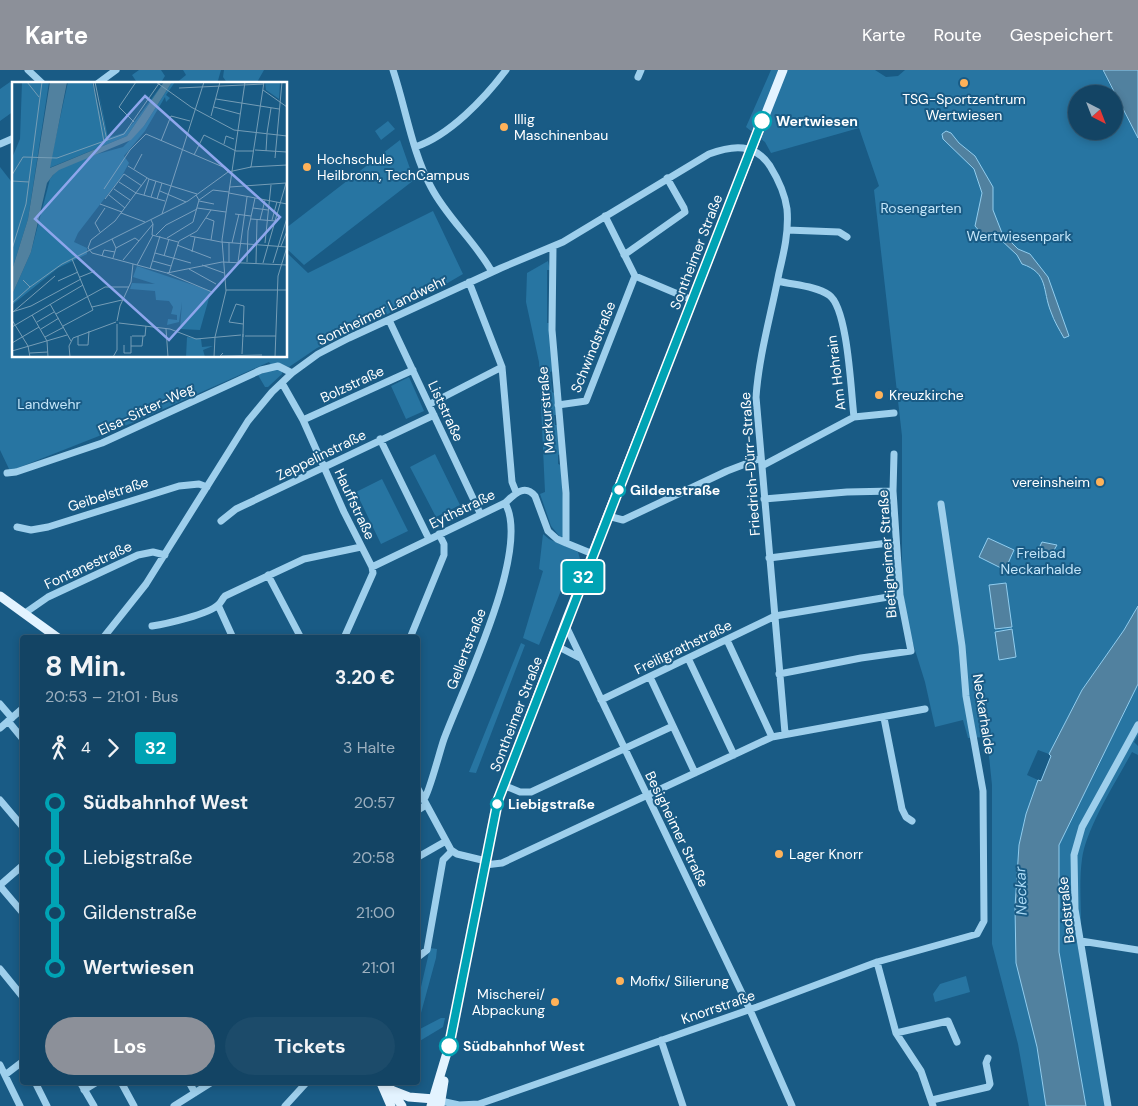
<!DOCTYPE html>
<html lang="de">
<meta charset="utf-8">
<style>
body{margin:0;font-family:"DM Sans",sans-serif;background:#1c4b6a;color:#f1f3f6;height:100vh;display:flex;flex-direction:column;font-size:19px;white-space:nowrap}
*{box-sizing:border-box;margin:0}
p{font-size:16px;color:#9db0bf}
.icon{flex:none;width:28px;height:28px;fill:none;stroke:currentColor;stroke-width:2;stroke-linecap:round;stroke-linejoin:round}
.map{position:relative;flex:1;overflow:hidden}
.panel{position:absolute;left:20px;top:565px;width:400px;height:450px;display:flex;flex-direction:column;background:#134464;border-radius:5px;box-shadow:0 2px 8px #0003,0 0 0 1px #325c78}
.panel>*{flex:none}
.badge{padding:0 10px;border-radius:4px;font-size:18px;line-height:32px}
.needle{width:32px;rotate:138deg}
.buttons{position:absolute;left:1068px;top:15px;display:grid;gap:10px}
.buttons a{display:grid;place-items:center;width:55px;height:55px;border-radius:50%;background:#134464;box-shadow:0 2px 8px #0003,0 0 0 1px #325c78;font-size:25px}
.map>.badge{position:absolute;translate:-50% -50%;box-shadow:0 0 0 2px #fff}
.legs{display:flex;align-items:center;gap:8px;height:55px;padding:0 25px;font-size:16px}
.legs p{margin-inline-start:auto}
.summary{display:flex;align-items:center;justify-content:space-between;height:85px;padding:0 25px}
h1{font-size:28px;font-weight:700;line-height:38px}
.action{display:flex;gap:10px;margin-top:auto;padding:10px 25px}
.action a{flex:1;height:58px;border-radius:30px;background:#8c9099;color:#fff;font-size:20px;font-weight:700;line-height:58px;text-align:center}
.action a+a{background:#1c4b6a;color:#f1f3f6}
ul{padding:0 25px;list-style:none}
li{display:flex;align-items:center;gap:18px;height:55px;font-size:19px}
li i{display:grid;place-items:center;width:8px;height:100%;margin:0 6px;background:currentColor}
li i::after{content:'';width:12px;height:12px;margin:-6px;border:4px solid;border-radius:50%;background:#134464}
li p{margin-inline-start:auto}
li:first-child i{background:linear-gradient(#0000 50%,currentColor 0)}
li:last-child i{background:linear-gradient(currentColor 50%,#0000 0)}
header{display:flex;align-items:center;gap:30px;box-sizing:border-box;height:70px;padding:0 25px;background:#8c9099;color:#fff}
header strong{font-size:24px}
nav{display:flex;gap:28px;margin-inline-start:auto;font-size:18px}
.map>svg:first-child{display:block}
.green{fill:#2775a2;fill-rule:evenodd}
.water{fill:#51819f;stroke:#91cdef}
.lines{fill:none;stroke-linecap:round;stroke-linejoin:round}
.minor{stroke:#9ecfec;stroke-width:7}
.major{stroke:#e3f3ff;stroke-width:9}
.line-1-casing{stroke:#fff;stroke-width:11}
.line-1{stroke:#00a3b4;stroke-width:8}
.poi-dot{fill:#ffb259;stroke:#195b85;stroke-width:2}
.stop-1-dot{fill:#fff;stroke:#00a3b4;stroke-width:2.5}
.labels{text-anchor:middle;stroke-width:4;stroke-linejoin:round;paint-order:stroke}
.poi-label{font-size:14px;fill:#fff;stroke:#195b85;text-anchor:start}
.stop-label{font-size:14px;font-weight:bold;fill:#fff;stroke:#195b85;text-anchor:start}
.park-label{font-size:14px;fill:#c3e5f9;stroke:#195b85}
.street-label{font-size:14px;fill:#fff;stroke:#195b85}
.water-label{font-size:15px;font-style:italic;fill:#aad9f4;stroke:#195b85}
.inset-road{fill:none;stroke:#759db6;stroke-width:1}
.view{fill:#8ea6ec;fill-opacity:0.15;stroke:#8ea6ec;stroke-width:2.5}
.inset-edge{fill:none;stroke:#fff;stroke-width:2.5}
</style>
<header>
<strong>Karte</strong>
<nav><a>Karte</a><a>Route</a><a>Gespeichert</a></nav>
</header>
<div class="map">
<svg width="1138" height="1036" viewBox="0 0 1138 1036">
<rect width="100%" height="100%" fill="#195b85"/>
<path class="green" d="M139,0H161L165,6L160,14H138L132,5Z
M183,0H221L217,14H175L186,5Z
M224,0H264L256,14H228L223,7Z
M771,0H875L886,7L898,6L905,0H1102L1138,68V536L1124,560L1082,620L1049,684L1038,680L1027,705L1038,710L1026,744L1019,775L1015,837L1046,1036H1029L1018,974L992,874V715L987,667L968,668L963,650L935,657L925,612L910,564L902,518V366L874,120L879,116L859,58L771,83L765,72L746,57ZM1076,24H1114V61H1076Z
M10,12L14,18V41L0,51V19Z
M388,51L395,59L381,70L375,61Z
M400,70L414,110L304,195L286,178V158Z
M0,97L14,115V286H286V182L308,203L433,141L463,204L427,225L317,278L289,297L283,295H271L269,292L132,353L10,401L0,380Z
M548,191L550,200H547V253H550L553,301L550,302L552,322L554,323L557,345H554L555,355H557L560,384L558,385V394L561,395L565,464L561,468L551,456L540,424L545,422L539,292L526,232L527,203Z
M277,298L282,300V304L268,317H265L258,305Z
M409,307L424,341L406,349L391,316Z
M435,384L460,435L436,447L410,397Z
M382,409L408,461L381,474L356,422Z
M543,464L549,469L578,482L580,489L574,503L562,518L539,575L523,568L543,501L539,499Z
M521,573L525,575L476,703L469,702Z
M1138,614V665L1134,672L1138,676V685L1132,682C1117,710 1086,758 1082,789C1078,818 1083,847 1080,877L1105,1036H1086L1059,882V775Z
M430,878L437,879L436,888L418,954V930Z
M966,906L970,922L935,932L933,924L940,914Z
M441,948H445L443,957L418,972V960Z"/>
<path class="water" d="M1103,0H1138V68Z
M946,61L951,63L959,73L975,86L993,117V140L1002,163L1018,179L1030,184L1048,207L1069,266L1064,268C1059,259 1054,251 1051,242C1042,220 1049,203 1022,194L1017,185L1000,169L987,170L975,156L982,123L974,99L943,69L942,64Z
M988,468L1014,480L1005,500L979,487Z
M1042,472L1057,475L1053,482L1050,481L1047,487L1037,482Z
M1006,513L1012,557L995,559L989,515Z
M1138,536V614L1059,775V882L1086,1036H1046L1037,977L1016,893L1015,837L1019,775L1026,744L1038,710L1041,711L1051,686L1049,684L1082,620L1124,560Z
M1012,559L1016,587L999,590L995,562Z"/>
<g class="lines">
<path class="minor" d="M28,0L43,14
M393,0C406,39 412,82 431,117C447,148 475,171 492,202
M638,7L641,0
M97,14L116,0
M0,74L14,68
M415,77C449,66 485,28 506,0
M605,146L635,206L692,230
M787,160L839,162L847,167
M553,177L552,260L566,423V473L593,484
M624,185L685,142L684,138L667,108
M778,211C794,215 816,216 829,225C848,238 851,323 854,347
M469,212L502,297L512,412L516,422
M389,250L480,443
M282,313L303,350L344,442L372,497L373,503L344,568
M430,334L502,297
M558,335L586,331L635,206
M303,350L413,300
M380,369L429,469
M762,396L854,347L894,343
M7,403L16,402L102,373L261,300L278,296L292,303
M764,429L847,422L893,421
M608,446L623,450L727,401L761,388
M221,451L236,439L434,345
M17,457L31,460L48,457L179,416L199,414L207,417
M769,488L896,472
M372,497L505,433C514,425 524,413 535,426L548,461L557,469L566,473
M268,505L301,568
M218,535L233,568
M25,543L48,527L138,485L153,482L165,485
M565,554L750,940L792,1036
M152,556C166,554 209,544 218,535C221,533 222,529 225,526L304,489L361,477
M103,568L146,514L248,351L272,322L292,303L318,284L349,268L501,198L563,172L709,84C733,75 755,73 770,96C778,109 785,124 787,139C789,161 784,182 779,203C771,245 759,285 756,327L785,663
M410,568L444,485V474L439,464
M727,570L772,667
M557,576L580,588
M688,588L734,685
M779,604L861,588L911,581L900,525L893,421L894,384
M650,607L695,703
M601,630L775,546L900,525
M0,634L12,648
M884,648L902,739L906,747L912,751
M8,651L22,668
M0,658L22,639
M503,715L520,722H531L673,656
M418,719L451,780L457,784L486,791
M424,729C429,724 440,680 444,669C462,620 532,479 505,433
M0,730L22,756
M418,740L426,735
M418,787L446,771
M485,795L502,793L772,667L925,639
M0,815L22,796
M0,816L22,842
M1081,871L1138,880
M418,887L427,880L443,790L452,781
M877,892L896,963L921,1001L933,1036
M0,899L22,926
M896,963L948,951L957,972
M661,970L683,1036
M0,995L20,1036
M5,1005L22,992
M35,1012L47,1036
M80,1012L94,1036
M121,1012L134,1036
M189,1012L195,1023
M84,1020L97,1012
M436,1030L459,1035L479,1034L757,937L877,892L977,864L984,851L983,721L966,626L962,576L941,434
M932,1030L988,1017L990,1014L986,993L988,988
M174,1036L212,1012
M285,1036L307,1012
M1108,1036L1075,839L1074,785L1082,757L1138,655"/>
<path class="major" d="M0,526L58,568
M386,1012L402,1036
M381,1013L391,1036
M391,1020L409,1027L434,1029
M431,1036L449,976L498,730L567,548L783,0
M440,1036L444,1011"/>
</g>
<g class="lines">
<g class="line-1-casing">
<path id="line-1" d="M449,976L498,730L762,51"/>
</g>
<use href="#line-1" class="line-1"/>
</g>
<g class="poi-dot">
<circle cx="964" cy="13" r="5"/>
<circle cx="504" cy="57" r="5"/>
<circle cx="307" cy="97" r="5"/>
<circle cx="879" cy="325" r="5"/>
<circle cx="1100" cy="412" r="5"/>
<circle cx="779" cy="784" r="5"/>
<circle cx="620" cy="911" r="5"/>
<circle cx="555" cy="932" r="5"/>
</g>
<g class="stop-1-dot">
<circle cx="762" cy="51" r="9"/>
<circle cx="619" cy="420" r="6"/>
<circle cx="497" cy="734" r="6"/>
<circle cx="449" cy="976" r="9"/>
</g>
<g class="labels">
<g class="poi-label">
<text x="964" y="34" text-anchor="middle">TSG-Sportzentrum<tspan x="964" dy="16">Wertwiesen</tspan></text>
<text x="514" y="54">Illig<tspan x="514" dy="16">Maschinenbau</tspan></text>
<text x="317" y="94">Hochschule<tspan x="317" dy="16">Heilbronn, TechCampus</tspan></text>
<text x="889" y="330">Kreuzkirche</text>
<text x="1090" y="417" text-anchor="end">vereinsheim</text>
<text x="789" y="789">Lager Knorr</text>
<text x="630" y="916">Mofix/ Silierung</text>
<text x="545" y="929" text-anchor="end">Mischerei/<tspan x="545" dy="16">Abpackung</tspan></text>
</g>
<g class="stop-label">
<text x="776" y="56">Wertwiesen</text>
<text x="630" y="425">Gildenstraße</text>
<text x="508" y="739">Liebigstraße</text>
<text x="463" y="981">Südbahnhof West</text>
</g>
<g class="park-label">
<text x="921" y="143">Rosengarten</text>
<text x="1019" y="171">Wertwiesenpark</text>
<text x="49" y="339">Landwehr</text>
<text x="1041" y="488">Freibad<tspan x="1041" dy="16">Neckarhalde</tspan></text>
</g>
<g class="street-label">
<text transform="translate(696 182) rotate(-69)" y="5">Sontheimer Straße</text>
<text transform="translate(382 240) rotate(-26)" y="5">Sontheimer Landwehr</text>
<text transform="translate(593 277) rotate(-68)" y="5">Schwindstraße</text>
<text transform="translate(836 303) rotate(-97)" y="5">Am Hohrain</text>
<text transform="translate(352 314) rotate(-25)" y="5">Bolzstraße</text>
<text transform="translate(146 339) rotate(-25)" y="5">Elsa-Sitter-Weg</text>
<text transform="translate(546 340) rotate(-95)" y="5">Merkurstraße</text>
<text transform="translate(446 341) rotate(65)" y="5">Liststraße</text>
<text transform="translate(321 385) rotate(-26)" y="5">Zeppelinstraße</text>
<text transform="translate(750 394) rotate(-94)" y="5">Friedrich-Dürr-Straße</text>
<text transform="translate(108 424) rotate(-18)" y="5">Geibelstraße</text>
<text transform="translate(355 434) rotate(65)" y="5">Hauffstraße</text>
<text transform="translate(462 439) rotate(-26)" y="5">Eythstraße</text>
<text transform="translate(887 484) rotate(-94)" y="5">Bietigheimer Straße</text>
<text transform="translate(88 495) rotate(-25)" y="5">Fontanestraße</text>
<text transform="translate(683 577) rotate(-26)" y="5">Freiligrathstraße</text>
<text transform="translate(466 579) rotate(-69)" y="5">Gellertstraße</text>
<text transform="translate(516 644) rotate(-69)" y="5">Sontheimer Straße</text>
<text transform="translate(984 644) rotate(81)" y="5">Neckarhalde</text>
<text transform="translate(677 759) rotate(64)" y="5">Besigheimer Straße</text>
<text transform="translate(1066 840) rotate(-96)" y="5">Badstraße</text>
<text transform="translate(718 937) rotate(-19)" y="5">Knorrstraße</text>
</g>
<g class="water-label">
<text transform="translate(1021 821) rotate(-92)" y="5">Neckar</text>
</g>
</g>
<g transform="translate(12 12)">
<rect width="275" height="275" fill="#195b85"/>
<path d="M10,0H37L16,137L0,188V76L8,57ZM56,0H80L95,58L87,11L96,56L111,51L123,39L152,0L115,54L37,86ZM160,0H163L154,13L158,16L154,20L153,15L133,49L112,74L117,81L110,94L66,151L62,160L75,166V172L46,186L0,223V213L19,170L38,97L45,88L75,75L111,65L132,44ZM253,0H268L267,17L254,8ZM125,184L199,209L188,248L168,247L170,220L167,240L155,243L156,237L165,238V233L159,232L161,225L157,219L144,218L143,209L118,207L120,201L143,202L121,195ZM175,255L189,257L190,265L201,264L191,268L193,275H174Z" fill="#2775a2"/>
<path d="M38,0H55L38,86L115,54L152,0H160L132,44L119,58L47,88L41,93L35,101L19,170L0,213V188L16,137Z" fill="#51819f"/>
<path class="inset-road" d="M15,0L27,15M81,0L92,60M83,0L95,59M144,0L179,25L222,48L275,54M167,6L252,2M251,8L275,25M204,17L267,27M202,25L228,32M199,34L208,0M122,40L107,25L124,0M255,51L259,26M149,59L159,34L178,39M212,62L214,54L222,57M243,68L275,70M254,69L255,52M182,73L192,53L224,69H242M263,76L270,0M116,84L137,97L185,112M238,85L275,83M122,87L130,72M0,93L11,75L45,76L112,52L148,0M135,96L103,139L79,158L76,166L80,171L155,191L210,180L275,183M0,99L17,100M107,100L124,111L153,119M218,105L274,101M92,107L118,68L134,52L211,85L216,90M102,107L118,118M148,109L174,120M217,111L275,122M97,113L113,126M132,113L137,97M139,115L144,99M93,117L112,92L130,104M145,117L150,101M187,118L201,108L217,110M187,119L202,122M88,122L110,130M185,126L214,130M241,126L256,128M109,131L133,140M150,132L192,0M223,132L239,134M194,136L202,139L199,158M239,137L264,139M248,138L253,118M260,138L265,120M141,142L140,153L166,160M88,150L83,141L93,126M144,153L154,143L185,127M178,154L209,160L275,165M155,156L181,140L187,118L184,113M100,157L104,166L101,176M220,161L227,132M253,161L259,103M165,163L199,176M269,164L275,149M104,166L123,156L127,159M0,167L14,122L30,0M180,170L183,155M143,171L179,181M90,174L92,168L103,170M152,174L157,157M111,178L141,142L139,138M141,179L159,184M217,180V161M226,180L235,115M235,180L236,149L243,116M244,181L245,138M251,181L274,101M261,181L275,136M125,183L141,153M190,183L212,191M138,187L148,154M177,187L204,202M155,191L200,210M157,191L167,159L185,149L199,128M68,195L83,189M11,198L18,205L50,182L176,119L216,90L239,85L252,0M46,199L66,190M214,208H275M0,221L18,205M38,222L59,259M80,225L110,218M0,230L19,224L69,197M1,230L43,194M44,232L93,205H117M20,233L35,259L36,275M0,238L16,264L18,275M105,239L108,224L119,200L121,182M25,240L42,230M107,241L158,247L184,257L229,253M51,244L81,228L60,177M0,245L71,203M29,247L47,236M154,247L156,275M231,252L232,224L224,222L217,240L231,242M66,254V263H76L77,249M120,254H133L134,244M233,254H264M33,255L52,245M0,261L27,245M112,263V271H119V254M119,264H130L131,254M0,269L55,253M18,271L36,270M211,271L208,274L250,273M230,272L231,252V255M58,275L57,264L61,256L104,240M101,275L105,268V242M202,275L203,255L214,209L210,158L233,0M263,275L266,194L275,165"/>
<path class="view" d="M133,14L268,135L157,258L23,137Z"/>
<rect width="275" height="275" class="inset-edge"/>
</g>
</svg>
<div class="buttons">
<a><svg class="needle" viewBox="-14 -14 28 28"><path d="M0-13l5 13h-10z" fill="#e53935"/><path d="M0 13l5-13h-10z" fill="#9db0bf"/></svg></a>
</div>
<b class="badge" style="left:583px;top:507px;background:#00a3b4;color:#fff">32</b>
<section class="panel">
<div class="summary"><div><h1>8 Min.</h1><p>20:53 – 21:01 · Bus</p></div><b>3.20 €</b></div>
<div class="legs"><svg class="icon" aria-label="walk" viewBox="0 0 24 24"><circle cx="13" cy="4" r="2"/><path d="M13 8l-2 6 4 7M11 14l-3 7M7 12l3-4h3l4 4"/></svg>4<svg class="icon" aria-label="forward" viewBox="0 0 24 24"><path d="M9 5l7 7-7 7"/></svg><b class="badge" style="background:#00a3b4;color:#fff">32</b><p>3 Halte</p></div>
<ul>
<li><i style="color:#00a3b4"></i><b>Südbahnhof West</b><p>20:57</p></li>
<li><i style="color:#00a3b4"></i><span>Liebigstraße</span><p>20:58</p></li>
<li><i style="color:#00a3b4"></i><span>Gildenstraße</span><p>21:00</p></li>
<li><i style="color:#00a3b4"></i><b>Wertwiesen</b><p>21:01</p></li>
</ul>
<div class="action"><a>Los</a><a>Tickets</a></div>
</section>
</div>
